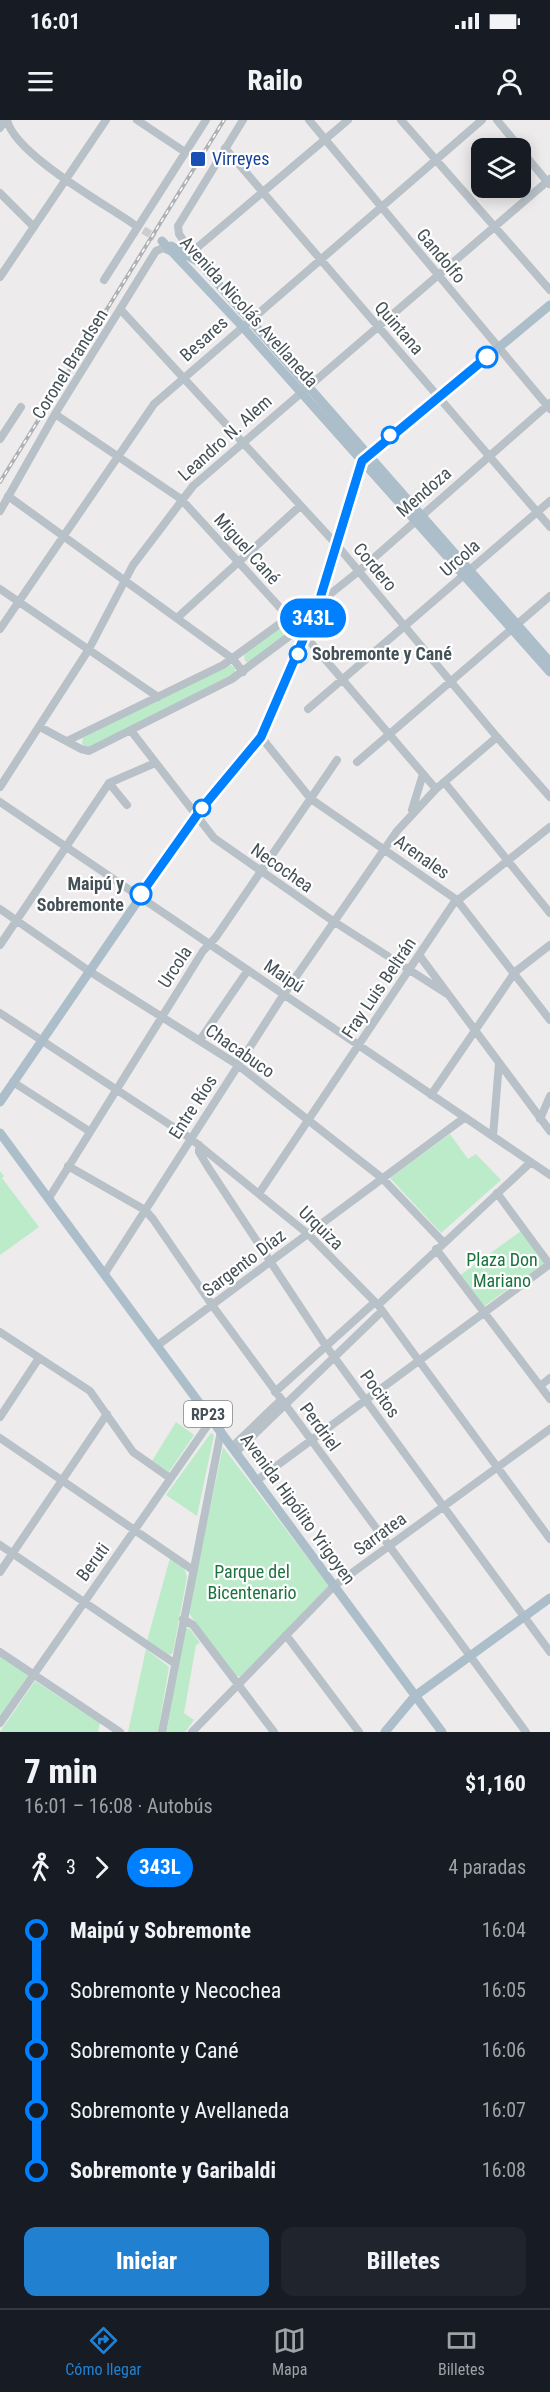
<!DOCTYPE html>
<html lang="es">
<meta charset="utf-8">
<style>
body{margin:0;font-family:"Roboto Condensed",sans-serif;background:#20242c;color:#f1f3f6;height:100vh;display:flex;flex-direction:column;font-size:22px;white-space:nowrap}
*{box-sizing:border-box;margin:0}
p{font-size:20px;color:#9ea1a6}
.icon{flex:none;width:33px;height:33px;fill:none;stroke:currentColor;stroke-width:2;stroke-linecap:round;stroke-linejoin:round}
.map{position:relative;height:1612px;overflow:hidden}
.details{display:flex;flex-direction:column;background:#171b24;flex:1}
.details>*{flex:none}
.badge{padding:0 12px;border-radius:20px;font-size:21px;line-height:39px}
.buttons{position:absolute;left:471px;top:18px;display:grid;gap:12px}
.buttons a{display:grid;place-items:center;width:60px;height:60px;border-radius:12px;background:#171b24;box-shadow:0 3px 15px #0003;font-size:30px}
.map>.badge{position:absolute;translate:-50% -50%;box-shadow:0 0 0 3px #fff}
.legs{display:flex;align-items:center;gap:9px;height:66px;padding:0 24px;font-size:20px}
.legs p{margin-inline-start:auto}
.overview{display:flex;align-items:center;justify-content:space-between;height:102px;padding:0 24px}
h1{font-size:33px;font-weight:800;line-height:45px}
.button{display:flex;gap:12px;margin-top:auto;padding:12px 24px}
.button a{flex:1;height:69px;border-radius:12px;background:#2280d1;color:#fff;font-size:24px;font-weight:800;line-height:69px;text-align:center}
.button a+a{background:#20242c;color:#f1f3f6}
ul{padding:0 24px;list-style:none}
li{display:flex;align-items:center;gap:21px;height:60px;font-size:22px}
li i{display:grid;place-items:center;width:9px;height:100%;margin:0 8px;background:currentColor}
li i::after{content:'';width:15px;height:15px;margin:-8px;border:4px solid;border-radius:50%;background:#171b24}
li p{margin-inline-start:auto}
li:first-child i{background:linear-gradient(#0000 50%,currentColor 0)}
li:last-child i{background:linear-gradient(currentColor 50%,#0000 0)}
.status{display:flex;justify-content:space-between;align-items:center;height:42px;padding:0 30px;background:#171b24;direction:ltr}
.status svg{height:16px;fill:currentColor}
header{display:flex;justify-content:space-between;align-items:center;height:78px;padding:0 24px;background:#171b24;font-size:27px;font-weight:800}
.dock{display:flex;justify-content:space-around;align-items:center;height:84px;border-top:2px solid #363941;background:#171b24;font-size:16px;color:#9ea1a6}
.dock a{display:grid;justify-items:center;gap:3px}
.dock .active{color:#2280d1}
.map>svg:first-child{display:block}
.green{fill:#bbebc8}
.lines{fill:none;stroke-linecap:round;stroke-linejoin:round}
.minor-tunnel{stroke:#ccccce;stroke-width:8;stroke-dasharray:8 4;stroke-linecap:butt}
.minor{stroke:#b7c1c7;stroke-width:8}
.major{stroke:#acbec9;stroke-width:9}
.rail-casing{stroke:#aeb2b6;stroke-width:4}
.rail{stroke:#fff;stroke-width:1.5;stroke-dasharray:4.5;stroke-linecap:butt}
.line-1-casing{stroke:#fff;stroke-width:14}
.line-1{stroke:#007fff;stroke-width:9}
.transit-dot{fill:#1a4fb4;stroke:#fff;stroke-width:2}
.stop-1-dot{fill:#fff;stroke:#007fff;stroke-width:3}
.labels{text-anchor:middle;stroke-width:4.5;stroke-linejoin:round;paint-order:stroke}
.shield{fill:#fff;stroke:#7d8589;stroke-width:1.5}
.shield-label{font-size:16px;font-weight:bold;fill:#455157}
.transit-label{font-size:18px;fill:#164399;stroke:#fff;text-anchor:start}
.street-label{font-size:18px;fill:#455157;stroke:#fff}
.stop-label{font-size:18px;font-weight:bold;fill:#455157;stroke:#fff;text-anchor:start}
.park-label{font-size:18px;fill:#1b733e;stroke:#fff}
</style>
<div class="status"><b>16:01</b><svg viewBox="0 0 49 12"><path d="M0 12V9h3v3zM5 12V6h3v6zM10 12V3h3v9zM15 12V0h3v12zM26 1h20v11H26zM47 4h2v5h-2z"/></svg></div>
<header><svg class="icon" aria-label="menu" viewBox="0 0 24 24"><path d="M4 6h16M4 12h16M4 18h16"/></svg>Railo<svg class="icon" aria-label="person" viewBox="0 0 24 24"><circle cx="12" cy="8" r="4"/><path d="M4 21q1-7 8-7t8 7"/></svg></header>
<div class="map">
<svg width="550" height="1612" viewBox="0 0 550 1612">
<rect width="100%" height="100%" fill="#eeebec"/>
<path class="green" d="M283,504H287L291,510L249,543L245,541L244,534Z
M231,545L235,548V553L90,628L82,624L83,617Z
M450,1014L468,1039L476,1034L501,1060L441,1113L390,1058Z
M0,1051L4,1056L2,1058L39,1107L0,1135Z
M521,1111L545,1143L483,1187L459,1156Z
M176,1302L194,1315L169,1352L152,1341Z
M211,1313L214,1315L197,1396L166,1375Z
M223,1327L329,1466L240,1557L234,1555L188,1492Z
M170,1438L184,1448L187,1457L173,1532L170,1535L147,1521Z
M186,1508L190,1509L200,1523L196,1525L184,1593L194,1600L185,1612H165Z
M146,1529L169,1547L158,1612H128Z
M0,1535L28,1555L0,1598Z
M35,1561L100,1603L98,1612H0Z"/>
<g class="lines">
<path class="minor-tunnel" d="M133,104L155,117"/>
<path class="minor" d="M7,0C15,34 103,83 132,103
M137,0L185,32
M309,0L550,289
M401,0L550,170
M497,0L520,28
M0,8L5,0
M225,28L550,407
M520,29L549,64
M0,73L34,107
M192,132L348,0
M194,136L179,114L178,106L243,0
M0,157L106,0
M104,160L206,0
M121,190L336,424L497,617L550,677
M55,294L181,379L294,503L436,669
M0,319L21,287
M8,376L233,539L243,552
M0,391L55,294L156,131L163,128L170,131
M0,469L158,577
M177,498L300,386
M294,503L359,451L550,283
M0,509L154,284L482,0
M308,589L550,381
M40,607L81,629L89,631L232,559L299,509
M132,612L214,718L333,801L447,874
M261,617L311,679L457,780L550,900
M67,621L223,545L289,497
M357,642L550,476
M109,663L127,685
M445,663L550,793
M0,667L89,529L133,445L193,366L550,59
M0,682L550,1055
M412,690L423,654
M0,789L89,851L238,945L382,1058L443,1122
M0,825L109,663L155,643
M419,835L550,1011
M0,893L190,1018L308,1114L378,1185L550,1419
M200,920L248,850
M13,962L89,1011
M431,975L515,852L550,825
M540,999L550,976
M493,1016L499,943
M199,1025V1032L208,1047L326,1226L550,1532
M68,1046L145,1090L153,1099L212,1185L526,1612
M260,1072L453,784L550,707
M497,1073L550,1145
M49,1078L203,831L216,817L337,640
M436,1129L550,1279
M105,1153L284,874L397,711L436,669L497,617
M378,1185L531,1042
M0,1212L90,1271L133,1332L170,1358
M158,1225L464,998
M540,1266L550,1258
M275,1272L375,1182
M0,1297L39,1238
M0,1318L193,1450
M232,1327L281,1280
M236,1332L382,1191
M256,1361L550,1144
M0,1425L174,1543
M0,1452L107,1294
M183,1499L193,1505L274,1612
M286,1515L359,1612
M0,1532L120,1612
M0,1603L212,1299
M162,1612L221,1311
M192,1612L334,1466L550,1309"/>
<path class="major" d="M162,121L242,206L550,552
M171,126L199,142L550,542
M0,982L185,712L261,617L318,485L362,341L550,185
M0,1013L442,1612
M385,1612L415,1576L550,1478"/>
<g class="rail-casing">
<path id="rail" d="M0,362L224,0"/>
</g>
<use href="#rail" class="rail"/>
</g>
<g class="lines">
<g class="line-1-casing">
<path id="line-1" d="M141,774L202,688L261,617L318,485L362,341L487,237"/>
</g>
<use href="#line-1" class="line-1"/>
</g>
<rect class="transit-dot" x="190" y="31" width="16" height="16" rx="3"/>
<g class="stop-1-dot">
<circle cx="487" cy="237" r="10"/>
<circle cx="390" cy="315" r="8"/>
<circle cx="298" cy="534" r="8"/>
<circle cx="202" cy="688" r="8"/>
<circle cx="141" cy="774" r="10"/>
</g>
<g class="labels">
<rect class="shield" x="184" y="1281" width="48" height="26" rx="4.5"/>
<g class="shield-label">
<text x="208" y="1300">RP23</text>
</g>
<g class="transit-label">
<text x="212" y="45">Virreyes</text>
</g>
<g class="street-label">
<text transform="translate(441 136) rotate(50)" y="6">Gandolfo</text>
<text transform="translate(249 192) rotate(48)" y="6">Avenida Nicolás Avellaneda</text>
<text transform="translate(399 208) rotate(49)" y="6">Quintana</text>
<text transform="translate(204 219) rotate(-42)" y="6">Besares</text>
<text transform="translate(70 244) rotate(-58)" y="6">Coronel Brandsen</text>
<text transform="translate(225 318) rotate(-42)" y="6">Leandro N. Alem</text>
<text transform="translate(424 372) rotate(-41)" y="6">Mendoza</text>
<text transform="translate(247 429) rotate(48)" y="6">Miguel Cané</text>
<text transform="translate(460 438) rotate(-41)" y="6">Urcola</text>
<text transform="translate(375 447) rotate(50)" y="6">Cordero</text>
<text transform="translate(422 737) rotate(35)" y="6">Arenales</text>
<text transform="translate(282 748) rotate(35)" y="6">Necochea</text>
<text transform="translate(175 847) rotate(-57)" y="6">Urcola</text>
<text transform="translate(284 856) rotate(34)" y="6">Maipú</text>
<text transform="translate(379 868) rotate(-56)" y="6">Fray Luis Beltrán</text>
<text transform="translate(240 931) rotate(35)" y="6">Chacabuco</text>
<text transform="translate(193 987) rotate(-57)" y="6">Entre Ríos</text>
<text transform="translate(321 1108) rotate(44)" y="6">Urquiza</text>
<text transform="translate(244 1143) rotate(-37)" y="6">Sargento Díaz</text>
<text transform="translate(380 1274) rotate(54)" y="6">Pocitos</text>
<text transform="translate(320 1307) rotate(54)" y="6">Perdriel</text>
<text transform="translate(298 1389) rotate(54)" y="6">Avenida Hipólito Yrigoyen</text>
<text transform="translate(380 1414) rotate(-36)" y="6">Sarratea</text>
<text transform="translate(93 1442) rotate(-54)" y="6">Beruti</text>
</g>
<g class="stop-label">
<text x="312" y="540">Sobremonte y Cané</text>
<text x="124" y="770" text-anchor="end">Maipú y<tspan x="124" dy="21">Sobremonte</tspan></text>
</g>
<g class="park-label">
<text x="502" y="1146">Plaza Don<tspan x="502" dy="21">Mariano</tspan></text>
<text x="252" y="1458">Parque del<tspan x="252" dy="21">Bicentenario</tspan></text>
</g>
</g>
</svg>
<div class="buttons">
<a><svg class="icon" aria-label="layers" viewBox="0 0 24 24"><path d="M12 4l9 5-9 5-9-5zM3 14l9 5 9-5"/></svg></a>
</div>
<b class="badge" style="left:313px;top:498px;background:#007fff;color:#fff">343L</b>
</div>
<section class="details">
<div class="overview"><div><h1>7 min</h1><p>16:01 – 16:08 · Autobús</p></div><b>$1,160</b></div>
<div class="legs"><svg class="icon" aria-label="walk" viewBox="0 0 24 24"><circle cx="13" cy="4" r="2"/><path d="M13 8l-2 6 4 7M11 14l-3 7M7 12l3-4h3l4 4"/></svg>3<svg class="icon" aria-label="forward" viewBox="0 0 24 24"><path d="M9 5l7 7-7 7"/></svg><b class="badge" style="background:#007fff;color:#fff">343L</b><p>4 paradas</p></div>
<ul>
<li><i style="color:#007fff"></i><b>Maipú y Sobremonte</b><p>16:04</p></li>
<li><i style="color:#007fff"></i><span>Sobremonte y Necochea</span><p>16:05</p></li>
<li><i style="color:#007fff"></i><span>Sobremonte y Cané</span><p>16:06</p></li>
<li><i style="color:#007fff"></i><span>Sobremonte y Avellaneda</span><p>16:07</p></li>
<li><i style="color:#007fff"></i><b>Sobremonte y Garibaldi</b><p>16:08</p></li>
</ul>
<div class="button"><a>Iniciar</a><a>Billetes</a></div>
</section>
<nav class="dock">
<a class="active"><svg class="icon" aria-label="directions" viewBox="0 0 24 24"><path d="M12 3l9 9-9 9-9-9zM9 14v-3h6M13 9l2 2-2 2"/></svg>Cómo llegar</a>
<a><svg class="icon" aria-label="map" viewBox="0 0 24 24"><path d="M3 6l6-2 6 2 6-2v14l-6 2-6-2-6 2zM9 4v14M15 6v14"/></svg>Mapa</a>
<a><svg class="icon" aria-label="tickets" viewBox="0 0 24 24"><path d="M3 7h18v10H3zM15 7v10"/></svg>Billetes</a>
</nav>
